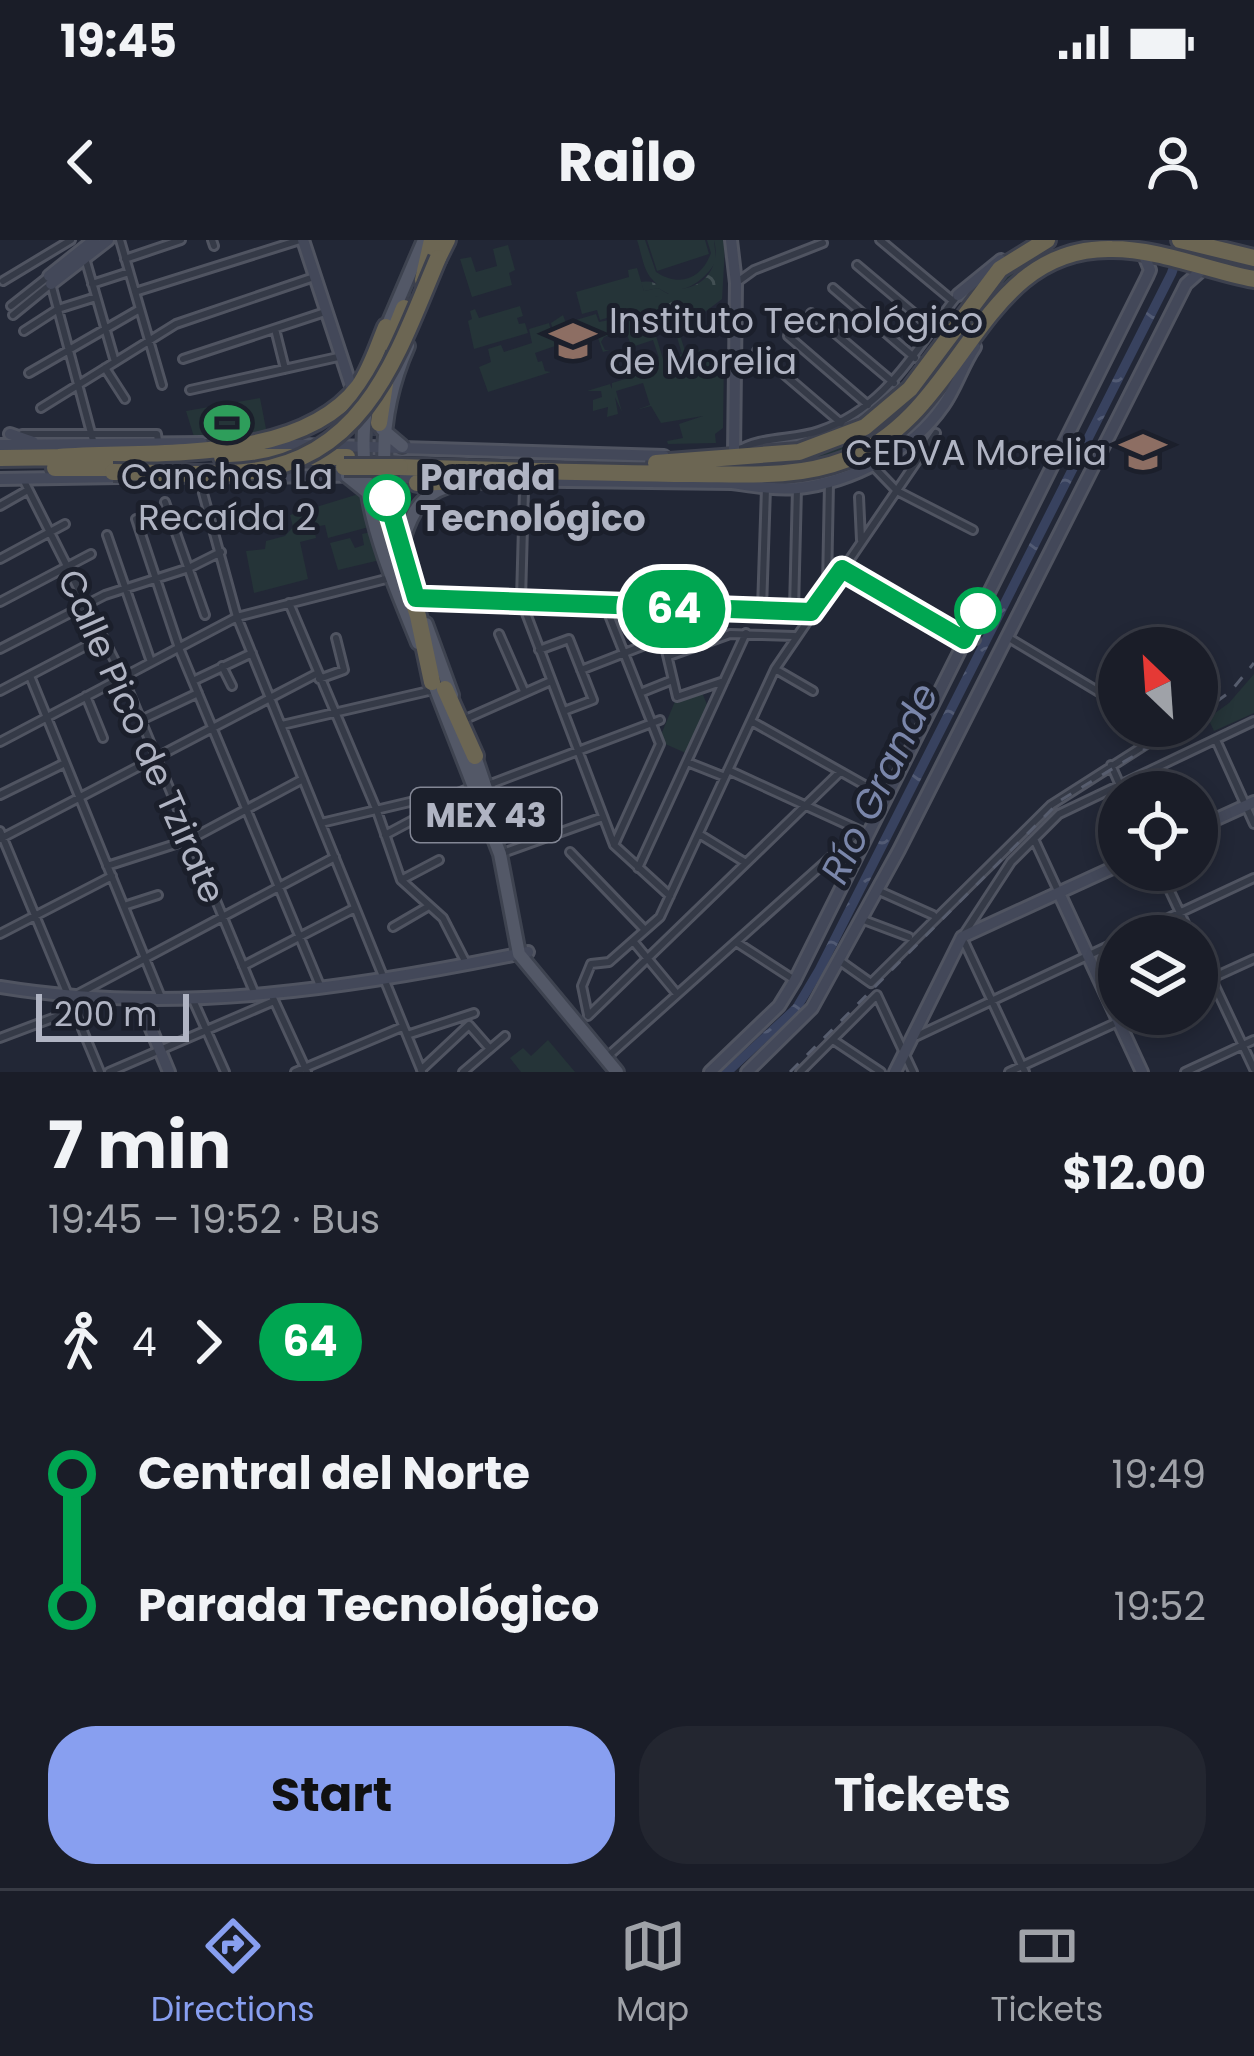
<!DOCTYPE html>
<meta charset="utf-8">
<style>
body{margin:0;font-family:Poppins,sans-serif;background:#232630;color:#f1f3f6;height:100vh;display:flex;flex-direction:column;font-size:45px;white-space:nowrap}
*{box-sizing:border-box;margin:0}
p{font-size:39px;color:#9fa2a8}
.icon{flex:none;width:66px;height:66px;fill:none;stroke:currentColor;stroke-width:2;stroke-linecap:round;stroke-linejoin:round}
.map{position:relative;height:832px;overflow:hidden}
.side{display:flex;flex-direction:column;background:#1a1d28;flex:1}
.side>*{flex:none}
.badge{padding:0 24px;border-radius:39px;font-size:42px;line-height:78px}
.needle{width:78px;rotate:335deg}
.buttons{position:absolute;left:1098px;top:387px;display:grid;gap:24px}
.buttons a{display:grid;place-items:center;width:120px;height:120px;border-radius:50%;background:#1a1d28;box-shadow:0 6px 18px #0003,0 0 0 3px #383b45;font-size:60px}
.scale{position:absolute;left:36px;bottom:30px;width:153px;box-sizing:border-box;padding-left:12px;border:6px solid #b0b4c3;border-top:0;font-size:33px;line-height:42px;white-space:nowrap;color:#b0b4c3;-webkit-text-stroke:9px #1b1f2b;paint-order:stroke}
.map>.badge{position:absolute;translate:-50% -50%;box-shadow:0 0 0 6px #fff}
.legs{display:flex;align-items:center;gap:18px;height:132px;padding:0 48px;font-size:39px}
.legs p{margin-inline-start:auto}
.headline{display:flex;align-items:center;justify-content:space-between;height:204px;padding:0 48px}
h1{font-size:66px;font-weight:700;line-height:90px}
.primary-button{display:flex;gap:24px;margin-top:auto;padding:24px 48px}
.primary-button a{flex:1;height:138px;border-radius:48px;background:#889ff0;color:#111;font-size:48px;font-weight:700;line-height:138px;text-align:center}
.primary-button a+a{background:#232630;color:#f1f3f6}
ul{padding:0 48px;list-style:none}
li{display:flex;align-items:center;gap:42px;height:132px;font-size:45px}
li i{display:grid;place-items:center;width:18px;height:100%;margin:0 15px;background:currentColor}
li i::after{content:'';width:30px;height:30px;margin:-15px;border:9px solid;border-radius:50%;background:#1a1d28}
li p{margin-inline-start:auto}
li:first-child i{background:linear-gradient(#0000 50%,currentColor 0)}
li:last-child i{background:linear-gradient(currentColor 50%,#0000 0)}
.status{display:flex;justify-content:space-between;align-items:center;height:84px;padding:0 60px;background:#1a1d28;direction:ltr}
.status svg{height:33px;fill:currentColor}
header{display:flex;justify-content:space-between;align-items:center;height:156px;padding:0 48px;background:#1a1d28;font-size:54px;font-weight:700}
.tabs{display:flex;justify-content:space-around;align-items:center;height:168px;border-top:3px solid #383b45;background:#1a1d28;font-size:33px;color:#9fa2a8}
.tabs a{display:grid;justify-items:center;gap:6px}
.tabs .current{color:#889ff0}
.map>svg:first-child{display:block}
.green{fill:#253438}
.forest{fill:url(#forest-crowns)}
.water{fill:url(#water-ripples)}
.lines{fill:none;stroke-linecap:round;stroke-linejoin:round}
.highway-tunnel{stroke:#373c4b;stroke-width:16;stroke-dasharray:16 8;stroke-linecap:butt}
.street-casing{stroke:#505461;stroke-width:12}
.secondary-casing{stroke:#505461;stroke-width:16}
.primary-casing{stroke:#3e4350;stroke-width:18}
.highway-casing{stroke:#3d414e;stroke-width:22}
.street{stroke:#353a47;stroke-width:6}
.secondary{stroke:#434859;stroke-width:10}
.primary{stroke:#535867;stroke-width:12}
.highway{stroke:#6c6653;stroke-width:16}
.rail{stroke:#575d6e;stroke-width:3;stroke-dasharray:12 12;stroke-linecap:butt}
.highway-bridge-casing{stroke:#3d414e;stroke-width:22;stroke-linecap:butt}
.highway-bridge{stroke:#6c6653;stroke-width:16}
.line-1-casing{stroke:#fff;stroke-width:27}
.line-1{stroke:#00a651;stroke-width:18}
.stop-1-dot{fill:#fff;stroke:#00a651;stroke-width:6}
.labels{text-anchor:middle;stroke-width:10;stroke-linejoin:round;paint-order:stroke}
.shield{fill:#1b1f2b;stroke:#838795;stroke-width:3}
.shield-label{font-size:33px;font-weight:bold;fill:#b0b4c3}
.poi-label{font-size:36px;fill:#b0b4c3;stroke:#1b1f2b;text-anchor:start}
.stop-label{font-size:36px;font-weight:bold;fill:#b0b4c3;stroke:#1b1f2b;text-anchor:start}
.street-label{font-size:36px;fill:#b0b4c3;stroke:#1b1f2b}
.water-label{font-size:39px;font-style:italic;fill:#7a86aa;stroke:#1b1f2b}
</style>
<div class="status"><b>19:45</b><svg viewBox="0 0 49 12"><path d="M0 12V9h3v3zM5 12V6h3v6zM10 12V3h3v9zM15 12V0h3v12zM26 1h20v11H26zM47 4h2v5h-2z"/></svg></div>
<header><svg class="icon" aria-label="back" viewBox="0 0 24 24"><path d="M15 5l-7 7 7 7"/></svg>Railo<svg class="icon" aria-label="person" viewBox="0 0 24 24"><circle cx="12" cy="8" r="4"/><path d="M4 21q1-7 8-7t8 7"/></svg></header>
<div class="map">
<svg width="1254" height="832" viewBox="0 0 1254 832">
<defs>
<pattern id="forest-crowns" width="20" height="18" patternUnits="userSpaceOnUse" patternTransform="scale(3)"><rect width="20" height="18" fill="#253438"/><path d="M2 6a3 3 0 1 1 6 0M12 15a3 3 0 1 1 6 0" fill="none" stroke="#424f53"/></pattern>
<pattern id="water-ripples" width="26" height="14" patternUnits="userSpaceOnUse" patternTransform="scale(3)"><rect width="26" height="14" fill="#38425f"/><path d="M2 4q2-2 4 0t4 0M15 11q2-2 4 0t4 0" fill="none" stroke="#525b74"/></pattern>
</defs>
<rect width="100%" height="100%" fill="#222736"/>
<path class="green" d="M637,0H645L656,32C679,47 701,40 711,13L707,0H714L716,20C706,43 672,64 651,38C643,29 641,11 637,0Z
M647,0H705L709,14L657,31Z
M1045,4L1051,16L1009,43L914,169L873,203L800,228L618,227L735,222L867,192L1002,33Z
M508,5L515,30L509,33L512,45L472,57L460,19L471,17L476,32L497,26L493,9Z
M637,28L644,51L658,48L670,55L655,57L664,84L654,89L663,119L672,118L676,135L673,117L682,114L674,87L677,86L686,114L705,109L707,115L718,112L724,116L723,188L715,194L716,203L668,204L667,201L683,198L679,184L703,176L661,183L651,166L636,170L650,165L643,143L616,151L622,172L615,157L618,174L607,177L608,167L593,171V160L602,157L601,151H587L610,144L612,149V143L655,130L641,133L636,116L640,125L659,118L653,100L635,106V115L622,82L631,79L633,85L640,83L637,69L600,80L597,70L582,74L576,52L629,37L628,30Z
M520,66L523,76L517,78L519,84L525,83L528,93L474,109L468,81L472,79L470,71L475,69L479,78Z
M596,74L599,82L609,80L611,86L620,83L623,91L604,97L601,102L605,110H610L603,112L598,98L559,109L551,83L563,75L566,83Z
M549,83L555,106L535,113L538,122L542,121L545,131L551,132L488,152L479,127L491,122L488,109L501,105L504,112L532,103L529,89Z
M260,158L267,194L195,200L186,171Z
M362,253L369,287L328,298L325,285L314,287L316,298L300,302L308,339L254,353L246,311L265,309L266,301L285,296L293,287L290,275Z
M371,292L380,320L338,330L330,303L350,298L355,308L364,305L362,294Z
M1254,434V473L1214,491L1208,478L1229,463Z
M701,450L708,467L688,514L663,503L660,497L676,459Z
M548,800L575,832H521L510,818L523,808L531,816Z"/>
<path class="forest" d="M714,0H723L725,6L722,59L702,74L664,84L654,57L669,54L658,48L644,51L641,42C656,39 663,50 679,49C706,48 721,24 714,0Z"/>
<path class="water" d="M1178,0H1188L1176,35L823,733L800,771L734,832H721L793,765L815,728L1167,32Z"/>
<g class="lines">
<path class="highway-tunnel" d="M404,68L426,27
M372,180L371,222L375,265"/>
<g class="street-casing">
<path id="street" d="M120,0L162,145
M212,0L214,6
M880,0L953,61
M85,18L115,122
M125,19L181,0
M857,25L934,90
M3,41L71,0
M736,43L754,30L823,3
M92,44L129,32
M833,48L915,118
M135,52L300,0
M11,66L49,36L94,204
M811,73L894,143
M13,75L51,44
M275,89L285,129
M24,91L58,69L96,57
M788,96L868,165
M757,111L841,183
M183,119L325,72
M105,128L125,159
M29,133L140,69
M190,150L338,117
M41,168L176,84L314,37
M22,194H157L158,201
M737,211C759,196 794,200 819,191C889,167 915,108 958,55
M872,225L897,251L973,290
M204,238L203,253L237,377L422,832
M23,239L123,437L254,752
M524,250L521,360L614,605L670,656
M859,257L861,300
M165,262L205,375
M0,266L28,250
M136,279L179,408L321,748
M107,295L151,422
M0,319L65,284
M842,329L964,400H976
M827,347L829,243
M416,358L811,372
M0,362L91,314
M289,363L377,571L401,640L443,678L466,723
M605,365L660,504L614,605
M762,369L766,248
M690,370L699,405
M794,370L797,248
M499,394L524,451
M1009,398L1119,464
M0,409L105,355L189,328L221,312
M539,410L569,399L593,460L564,471
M669,416L730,394L794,396
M222,426L232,446
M775,429L813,451
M581,430L663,398L677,457L724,441
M30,436L162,760
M319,439L344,430L336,398
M193,441L252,413
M0,451L103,397
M640,453L670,441
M86,456L103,498
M141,480L198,453
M461,481L551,441
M751,481L884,556
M282,485L433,450
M1216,500L1254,584
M0,502L237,377L390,338
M687,522L725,537
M1111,525L1123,552
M728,530L861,591
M488,545L660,480
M0,555L65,523
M321,583L414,561L433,563
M0,591L100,832
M699,594L746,623
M385,595L428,572L433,563L475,546
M0,599L316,434
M1034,599L1059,653
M570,612L645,690
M500,614L603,577
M107,626L191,599L303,539
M638,628L746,393
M1160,630L1191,696
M401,640L439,620
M877,650L933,675
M124,666L158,655
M861,679L909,697
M393,687L429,666
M0,694L112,636
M1130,696L1254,638
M633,701L677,754
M736,702L793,739
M1197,708L1254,829
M840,721L871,743L1051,565L1156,498V486
M243,726L355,668
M1197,745L1254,719
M78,754L335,617
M273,758L307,832
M193,760L225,832
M588,775L582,746L591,724L609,722L660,677L775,429L936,193
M588,776L840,532
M407,795L474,773
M917,796L1119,701
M0,798L74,770
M833,800L881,832
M606,818L860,591
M421,830L469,785L490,809
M109,832L274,761
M295,832L402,787
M463,832L505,796
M800,832L877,755L913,832
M1009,832L1135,774
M1025,832L962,697L1011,622L1059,574L1254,481
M1185,832L1254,800"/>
</g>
<g class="secondary-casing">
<path id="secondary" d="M303,0L353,152
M731,0L736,43L734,213
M49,36L94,0
M51,44L108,0
M958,55L1001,20
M10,194L33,202
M269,204L664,216
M0,205L202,203
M251,237L384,235L424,240
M0,239L119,237
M479,240L732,243C754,246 775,250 798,248C852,242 912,211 943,166C956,148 962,126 975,107
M1197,588L1254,562
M1059,653L1142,832
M0,747C177,776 354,748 528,712
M139,760L169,832
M710,832L779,766L795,740L1147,37L1150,30L1143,13
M747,832L812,768L899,610L1186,44L1204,28
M895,832L962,697L1119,625"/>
</g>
<g class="primary-casing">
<path id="primary" d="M385,91L424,0
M367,163C352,250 387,326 418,403
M382,189L402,206
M347,236L367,252
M391,273C378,216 384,160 408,106
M400,310C408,282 416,257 446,247
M426,384L452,455
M430,434L500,614L519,714L617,832
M474,513L502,596"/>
</g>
<g class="highway-casing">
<path id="highway" d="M1180,0L1254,18
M438,18L447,0
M423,40L432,0
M390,103L404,68
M379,183L387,131
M59,217C148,210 298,226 359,146C371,129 378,106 386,87
M222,217H347
M0,218L70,217
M656,223L799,212L865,187L910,149L1000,29L1047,0
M400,227C497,230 594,233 692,234C742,234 796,239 845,220C966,174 977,6 1112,9C1159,9 1207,30 1254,39
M55,228H125
M417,243L482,240
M382,264L418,376L432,442
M445,449L475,516"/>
</g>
<use href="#street" class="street"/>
<use href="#secondary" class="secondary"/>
<use href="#primary" class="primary"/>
<use href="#highway" class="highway"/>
<path class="rail" d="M1197,476L1231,451L1254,423
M790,832L1061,560L1183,486"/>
<g class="highway-bridge-casing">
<path id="highway-bridge" d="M344,227H400
M113,232C159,232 207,237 253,231C368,216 399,109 438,18"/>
</g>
<use href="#highway-bridge" class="highway-bridge"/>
</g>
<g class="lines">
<g class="line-1-casing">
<path id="line-1" d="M387,258L416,358L811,372L842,329L964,400L978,371"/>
</g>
<use href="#line-1" class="line-1"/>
</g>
<defs>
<g id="university-bare" transform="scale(3.6)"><path d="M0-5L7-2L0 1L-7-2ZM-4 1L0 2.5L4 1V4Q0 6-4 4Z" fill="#8d6e63" stroke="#1b1f2b" stroke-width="2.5" paint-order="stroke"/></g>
<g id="stadium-bare" transform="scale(3.6)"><path d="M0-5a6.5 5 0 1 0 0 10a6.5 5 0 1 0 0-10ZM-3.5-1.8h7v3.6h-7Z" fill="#2e9e5b" stroke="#1b1f2b" stroke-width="2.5" paint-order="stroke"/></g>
</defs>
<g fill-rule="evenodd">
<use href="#university-bare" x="573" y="101"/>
<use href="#stadium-bare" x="227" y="183"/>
<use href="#university-bare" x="1143" y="212"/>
</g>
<g class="stop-1-dot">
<circle cx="387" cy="258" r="21"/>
<circle cx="978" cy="371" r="21"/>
</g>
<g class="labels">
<rect class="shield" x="411" y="548" width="150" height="54" rx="9"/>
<g class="shield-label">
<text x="486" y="587">MEX 43</text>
</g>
<g class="poi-label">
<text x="609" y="93">Instituto Tecnológico<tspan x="609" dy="41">de Morelia</tspan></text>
<text x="1107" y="225" text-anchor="end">CEDVA Morelia</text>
<text x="227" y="249" text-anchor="middle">Canchas La<tspan x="227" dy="41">Recaída 2</tspan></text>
</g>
<g class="stop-label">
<text x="420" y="250">Parada<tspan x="420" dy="41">Tecnológico</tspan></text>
</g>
<g class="street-label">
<text transform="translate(142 496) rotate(66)" y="13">Calle Pico de Tzirate</text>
</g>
<g class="water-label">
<text transform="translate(879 543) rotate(-64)" y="14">Río Grande</text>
</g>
</g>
</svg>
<div class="buttons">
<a><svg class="needle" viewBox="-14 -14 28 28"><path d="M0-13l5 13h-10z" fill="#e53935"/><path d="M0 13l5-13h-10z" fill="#9fa2a8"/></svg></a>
<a><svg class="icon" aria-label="locate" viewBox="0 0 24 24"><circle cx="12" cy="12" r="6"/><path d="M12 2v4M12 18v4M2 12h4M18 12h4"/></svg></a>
<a><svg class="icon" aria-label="layers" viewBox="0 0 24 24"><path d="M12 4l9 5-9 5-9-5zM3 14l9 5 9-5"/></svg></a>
</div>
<div class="scale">200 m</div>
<b class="badge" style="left:674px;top:369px;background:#00a651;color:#fff">64</b>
</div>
<section class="side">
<div class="headline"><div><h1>7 min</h1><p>19:45 – 19:52 · Bus</p></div><b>$12.00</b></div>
<div class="legs"><svg class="icon" aria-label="walk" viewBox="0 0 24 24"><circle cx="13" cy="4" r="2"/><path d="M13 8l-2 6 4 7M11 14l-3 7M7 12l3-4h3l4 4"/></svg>4<svg class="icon" aria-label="forward" viewBox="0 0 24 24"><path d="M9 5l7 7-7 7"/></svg><b class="badge" style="background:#00a651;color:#fff">64</b></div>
<ul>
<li><i style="color:#00a651"></i><b>Central del Norte</b><p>19:49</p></li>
<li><i style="color:#00a651"></i><b>Parada Tecnológico</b><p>19:52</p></li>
</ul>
<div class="primary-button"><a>Start</a><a>Tickets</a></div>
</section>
<nav class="tabs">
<a class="current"><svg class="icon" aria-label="directions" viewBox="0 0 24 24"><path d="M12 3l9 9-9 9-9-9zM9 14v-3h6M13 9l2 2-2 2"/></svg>Directions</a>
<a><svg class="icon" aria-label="map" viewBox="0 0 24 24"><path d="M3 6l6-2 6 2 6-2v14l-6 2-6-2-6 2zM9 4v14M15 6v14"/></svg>Map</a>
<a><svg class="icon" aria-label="tickets" viewBox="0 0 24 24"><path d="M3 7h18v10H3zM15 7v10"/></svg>Tickets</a>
</nav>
